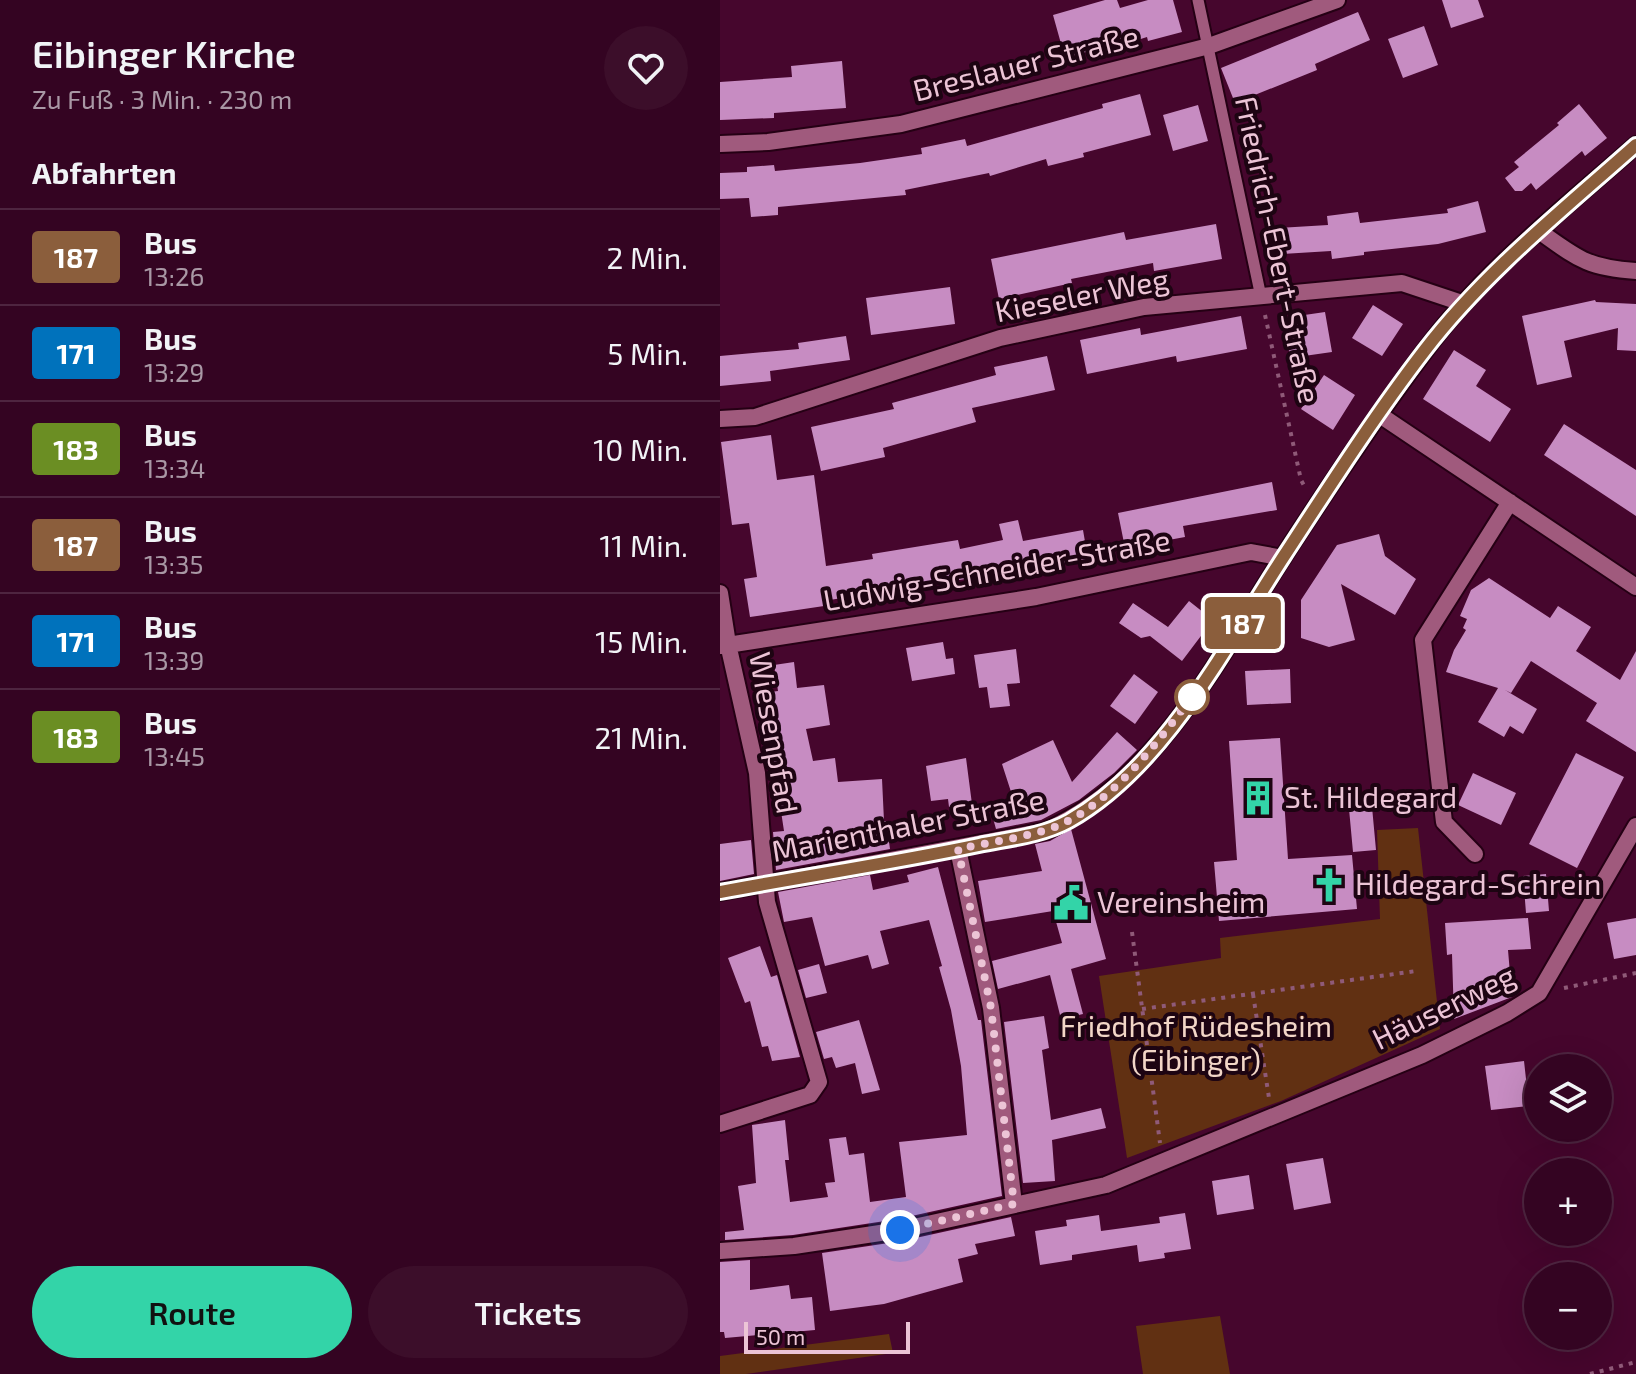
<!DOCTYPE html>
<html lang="de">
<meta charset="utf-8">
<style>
body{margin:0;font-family:"Exo 2",sans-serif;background:#3c0e2a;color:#f1f3f6;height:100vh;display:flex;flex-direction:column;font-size:30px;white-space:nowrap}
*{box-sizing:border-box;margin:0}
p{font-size:26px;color:#a998a5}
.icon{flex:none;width:44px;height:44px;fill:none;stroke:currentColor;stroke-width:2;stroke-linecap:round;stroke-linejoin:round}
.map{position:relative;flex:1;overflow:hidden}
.sheet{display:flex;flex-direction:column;background:#340422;width:720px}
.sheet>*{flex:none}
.badge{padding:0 16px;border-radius:6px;font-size:28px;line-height:52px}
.fabs{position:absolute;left:804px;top:1054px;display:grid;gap:16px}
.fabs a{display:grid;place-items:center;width:88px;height:88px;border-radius:50%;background:#340422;box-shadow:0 8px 32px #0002,0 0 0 2px #4e2540;font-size:40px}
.scale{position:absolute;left:24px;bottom:20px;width:166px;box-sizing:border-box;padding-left:8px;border:4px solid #ecc4d6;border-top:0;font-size:22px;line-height:28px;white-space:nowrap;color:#ecc4d6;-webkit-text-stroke:6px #1d0412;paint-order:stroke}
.you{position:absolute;width:40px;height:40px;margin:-20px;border:6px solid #fff;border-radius:50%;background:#1a73e8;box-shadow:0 0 0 12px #1a73e833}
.map>.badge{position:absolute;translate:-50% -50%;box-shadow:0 0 0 4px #fff}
h2{padding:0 32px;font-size:30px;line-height:72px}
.round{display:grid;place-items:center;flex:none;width:84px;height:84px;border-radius:42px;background:#3c0e2a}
.headline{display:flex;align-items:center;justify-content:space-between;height:136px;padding:0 32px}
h1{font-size:38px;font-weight:600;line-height:60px}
.cta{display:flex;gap:16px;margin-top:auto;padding:16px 32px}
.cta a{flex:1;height:92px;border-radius:48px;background:#33d4a8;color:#111;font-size:32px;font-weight:600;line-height:92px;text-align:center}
.cta a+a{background:#3c0e2a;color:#f1f3f6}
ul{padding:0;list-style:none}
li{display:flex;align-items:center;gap:24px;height:96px;padding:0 32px;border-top:2px solid #4e2540}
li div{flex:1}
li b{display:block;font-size:30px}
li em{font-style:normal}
li .badge{min-width:88px;font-weight:700;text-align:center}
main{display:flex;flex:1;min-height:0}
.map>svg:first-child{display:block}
.green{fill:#613012}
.building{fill:#c78cc2}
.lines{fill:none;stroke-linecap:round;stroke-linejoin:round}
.lane-casing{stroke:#250014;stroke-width:15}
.street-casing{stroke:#250014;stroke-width:20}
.path{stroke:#8f5a78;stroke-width:4;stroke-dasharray:4 6;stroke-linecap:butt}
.lane{stroke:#a05a7d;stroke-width:11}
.street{stroke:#a05a7d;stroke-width:16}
.line-casing{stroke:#fff;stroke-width:18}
.line{stroke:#8b5e3c;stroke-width:12}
.walk{stroke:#ecc4d6;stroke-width:8;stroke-dasharray:0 14.4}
.stop-dot{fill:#fff;stroke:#8b5e3c;stroke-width:4}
.labels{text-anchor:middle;stroke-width:8;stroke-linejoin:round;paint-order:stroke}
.street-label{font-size:30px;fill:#ecc4d6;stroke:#1d0412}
.poi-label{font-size:30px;fill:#ecc4d6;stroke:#1d0412;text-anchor:start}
.park-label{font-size:30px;fill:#f2d6c7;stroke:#1d0412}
</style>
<main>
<section class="sheet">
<div class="headline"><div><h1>Eibinger Kirche</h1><p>Zu Fuß · 3 Min. · 230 m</p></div><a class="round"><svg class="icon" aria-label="heart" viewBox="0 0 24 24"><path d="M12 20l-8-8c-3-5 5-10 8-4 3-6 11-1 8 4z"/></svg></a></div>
<h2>Abfahrten</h2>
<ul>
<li><span class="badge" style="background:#8b5e3c;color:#fff">187</span><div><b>Bus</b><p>13:26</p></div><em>2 Min.</em></li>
<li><span class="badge" style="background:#0072bc;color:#fff">171</span><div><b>Bus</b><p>13:29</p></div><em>5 Min.</em></li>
<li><span class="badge" style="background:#6b8e23;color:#fff">183</span><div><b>Bus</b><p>13:34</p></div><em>10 Min.</em></li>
<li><span class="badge" style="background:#8b5e3c;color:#fff">187</span><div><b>Bus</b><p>13:35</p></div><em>11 Min.</em></li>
<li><span class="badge" style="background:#0072bc;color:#fff">171</span><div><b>Bus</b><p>13:39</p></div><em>15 Min.</em></li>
<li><span class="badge" style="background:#6b8e23;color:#fff">183</span><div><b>Bus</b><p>13:45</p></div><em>21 Min.</em></li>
</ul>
<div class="cta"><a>Route</a><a>Tickets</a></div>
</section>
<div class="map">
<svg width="916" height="1374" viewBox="0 0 916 1374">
<rect width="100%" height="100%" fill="#46062d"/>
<path class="green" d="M698,828L720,1029L561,1101L407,1158L379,976L501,958L500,938L660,919L657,830Z
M500,1316L510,1374H423L416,1326Z
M169,1334L173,1353L26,1374H0V1356Z"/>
<path class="building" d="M385,0H397L400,8L428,0H453L462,32L428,41L427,37L383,51L381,48L345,58L333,15Z
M722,0H758L764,17L731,28Z
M638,12L650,40L595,64L597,70L515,103L501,68Z
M704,26L718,65L683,78L668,39Z
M122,61L126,108L54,113V118L0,120V82L72,77L71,66Z
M420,94L431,135L363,153L364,157L328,166L326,159L270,176L269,173L185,190L186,195L58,207V215L31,217L29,198L0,199V173L27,172V167L54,165L55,171L140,163L202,154L201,148L245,139L247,146L383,108L382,104Z
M859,104L887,138L865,156L862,151L816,190L811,183L802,191H795L785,178L799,167L794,162L839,125L837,123Z
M478,105L488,141L453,151L443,115Z
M758,201L766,232L718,244L644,252V255L612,259L611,251L544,255L543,229L608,225L607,216L638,212L640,223L728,213L727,209Z
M496,224L502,259L434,271L433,263L351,279L352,283L279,299L271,259L404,232L406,240Z
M230,287L235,324L151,335L146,298Z
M875,300L876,302L916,304V351L897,350L898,328L844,341L852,377L817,385L802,316Z
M653,305L683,324L662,356L632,338Z
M605,312L612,352L570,358L564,318Z
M521,316L527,349L457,362L456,356L367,374L360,340L420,328L421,335Z
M126,336L130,360L50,371L51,381L0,386V356L79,349L78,343Z
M734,350L766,370L756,386L791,409L770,442L703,399Z
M327,356L335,390L252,408L256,422L163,448L165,457L101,471L91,427L174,409L172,403L276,375L274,367Z
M604,375L635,395L613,430L581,409Z
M844,424L916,470V516L824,455Z
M51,435L57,480L94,475L106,566L153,559L152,554L238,540L240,549L283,540L279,524L298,520L303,541L363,530L368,559L282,572L283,576L253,582L252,578L103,601L104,606L30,617L24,579L37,577L29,523L12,525L1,442Z
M552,482L557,510L463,526L465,537L405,548L398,513Z
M659,534L665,556L696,579L675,615L621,584L635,640L609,647L581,638V600L617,545Z
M769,578L830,618L838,606L871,627L856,651L900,680L916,651V752L866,721L877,703L811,661L791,693L785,690L817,709L803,734L790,726L784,737L758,722L778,688L726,672L734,650L746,630L743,628L747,619L740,616L751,590Z
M469,601L493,620L462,661L430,636L421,638L399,623L413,603L448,627Z
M223,642L226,659L233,658L235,674L192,681L186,648Z
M296,649L300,683L287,684L290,706L270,708L267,687L259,688L254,655Z
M74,662L77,688L104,685L110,725L86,729L93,761L115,758L118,782L162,779L164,821H166L170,849L56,870L53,832L64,831L43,693L58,691L54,665Z
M570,669L571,703L527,705L525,671Z
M414,674L438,692L415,724L390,706Z
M397,732L417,750L394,773L359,800L321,820L276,829L269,804L293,798L282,764L333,740L352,782Z
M560,738L568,859L632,855L637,909L499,921L494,862L517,860L509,741Z
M856,753L904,777L857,868L809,844Z
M246,758L252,804L229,807L228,799L211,801L206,766Z
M753,773L796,793L781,825L738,805Z
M651,796L656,850L633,852L628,798Z
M351,829L386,959L351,969L363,1014L341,1019L330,975L278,989L272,961L342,943L333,911L265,922L258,881L322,871L315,844L330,841Z
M31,840L34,874L0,881V844Z
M218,867L258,1020H261L282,1196L178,1219L73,1235L5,1240V1232L24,1230L18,1186L36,1183L32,1125L65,1120L69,1160H65L70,1202L108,1197L105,1183L115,1182L109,1139L126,1137L129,1155L144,1153L150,1202L186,1197L179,1142L247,1135L241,1066L231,1010L219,967L222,966L209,920L160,931L169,964L152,969L148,955L105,966L92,917L64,922L58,892L150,875L153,890L189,882L187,875Z
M826,874L829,911L806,913L803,876Z
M808,918L811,949L788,950L792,997L734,1019L732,954L727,955L725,923Z
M916,918V955L894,959L887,923Z
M40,946L51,977L57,975L80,1057L52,1061L48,1046L42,1047L30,1001L25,1003L8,958Z
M99,964L107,993L86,998L78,970Z
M324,1016L329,1048L322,1050L331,1120L381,1108L386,1128L332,1140L335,1181L303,1183L284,1022Z
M139,1020L160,1090L142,1094L135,1063L116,1068L112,1057L104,1059L96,1032Z
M804,1061L809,1106L771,1110L765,1066Z
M603,1158L611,1203L574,1210L566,1164Z
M529,1175L534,1209L497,1215L492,1181Z
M465,1213L471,1249L444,1253L445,1258L419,1262L417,1245L352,1255V1260L320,1265L315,1231L347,1226L346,1220L379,1215L381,1231L440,1223L439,1217Z
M291,1217L295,1236L255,1244L258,1254L238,1259L243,1282L164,1304L110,1311L102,1253L182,1241Z
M30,1260V1290L69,1285L71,1299L92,1297L95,1330L5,1338L4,1332H0V1262Z"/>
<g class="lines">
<g class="lane-casing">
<path id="lane" d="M478,0L541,297"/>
</g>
<g class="street-casing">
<path id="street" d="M0,144L48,142L181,124L489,46L617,0
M819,231C857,258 867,268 916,271
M660,415L916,587
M0,419L35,417L280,338L424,307L682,283L742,303
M0,593L8,644L37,773L47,902L99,1082L90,1095L0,1124
M1,646L316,597L531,552L563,558
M238,849L271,1008L294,1204
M755,854L724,822L703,640L790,502
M0,892L325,831C438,782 500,655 563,557C608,488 655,418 704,352C762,272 842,210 916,145
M0,1251L74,1246L180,1230L386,1185L702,1055L787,1013L819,993L916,826"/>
</g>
<path class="path" d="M545,315L581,480L586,489
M412,932L440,1143
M844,988L916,973
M533,994L549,1098
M422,1009L696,971
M870,1374L916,1362"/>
<use href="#lane" class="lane"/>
<use href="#street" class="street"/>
</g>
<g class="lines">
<g class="line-casing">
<path id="line" d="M0,892C86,876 173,863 259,845C288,839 322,836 349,821C445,767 506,645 564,556C609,487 655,415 705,350C765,272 843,210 916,145"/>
</g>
<use href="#line" class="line"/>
<path class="walk" d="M180,1230L294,1204L271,1008L238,849C266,843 295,839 323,831C384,814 437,744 473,695L472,697"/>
</g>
<defs>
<g id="building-bare" transform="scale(2.76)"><path d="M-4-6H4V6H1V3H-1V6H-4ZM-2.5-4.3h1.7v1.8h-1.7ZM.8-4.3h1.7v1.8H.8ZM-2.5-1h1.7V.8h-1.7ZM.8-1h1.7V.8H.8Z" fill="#33d4a8" stroke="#1d0412" stroke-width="2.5" paint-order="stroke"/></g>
<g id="church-bare" transform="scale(2.76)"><path d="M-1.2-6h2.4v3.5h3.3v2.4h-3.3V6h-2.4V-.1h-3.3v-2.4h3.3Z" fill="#33d4a8" stroke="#1d0412" stroke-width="2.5" paint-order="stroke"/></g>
<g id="civic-bare" transform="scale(2.76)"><path d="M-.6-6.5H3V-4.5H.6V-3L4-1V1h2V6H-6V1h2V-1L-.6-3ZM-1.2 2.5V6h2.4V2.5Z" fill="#33d4a8" stroke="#1d0412" stroke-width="2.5" paint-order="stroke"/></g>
</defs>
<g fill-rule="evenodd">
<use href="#building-bare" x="538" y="798"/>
<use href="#church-bare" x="609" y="885"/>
<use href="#civic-bare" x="351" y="903"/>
</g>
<circle class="stop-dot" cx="472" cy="697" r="16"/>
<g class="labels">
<g class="street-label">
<text transform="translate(306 64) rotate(-14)" y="10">Breslauer Straße</text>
<text transform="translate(557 250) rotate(78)" y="10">Friedrich-Ebert-Straße</text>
<text transform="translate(362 296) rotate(-11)" y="10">Kieseler Weg</text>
<text transform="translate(277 571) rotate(-10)" y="10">Ludwig-Schneider-Straße</text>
<text transform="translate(53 733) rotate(80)" y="10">Wiesenpfad</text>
<text transform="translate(188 826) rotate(-11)" y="10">Marienthaler Straße</text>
<text transform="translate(724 1008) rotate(-26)" y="10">Häuserweg</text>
</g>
<g class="poi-label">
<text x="564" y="808">St. Hildegard</text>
<text x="635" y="895">Hildegard-Schrein</text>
<text x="377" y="913">Vereinsheim</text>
</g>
<g class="park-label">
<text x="476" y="1037">Friedhof Rüdesheim<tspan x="476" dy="34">(Eibinger)</tspan></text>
</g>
</g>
</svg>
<div class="fabs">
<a><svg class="icon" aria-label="layers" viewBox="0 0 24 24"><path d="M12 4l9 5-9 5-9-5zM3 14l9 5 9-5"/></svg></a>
<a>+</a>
<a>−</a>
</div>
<div class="scale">50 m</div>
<div class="you" style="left:180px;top:1230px"></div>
<b class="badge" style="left:523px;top:623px;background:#8b5e3c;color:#fff">187</b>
</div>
</main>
